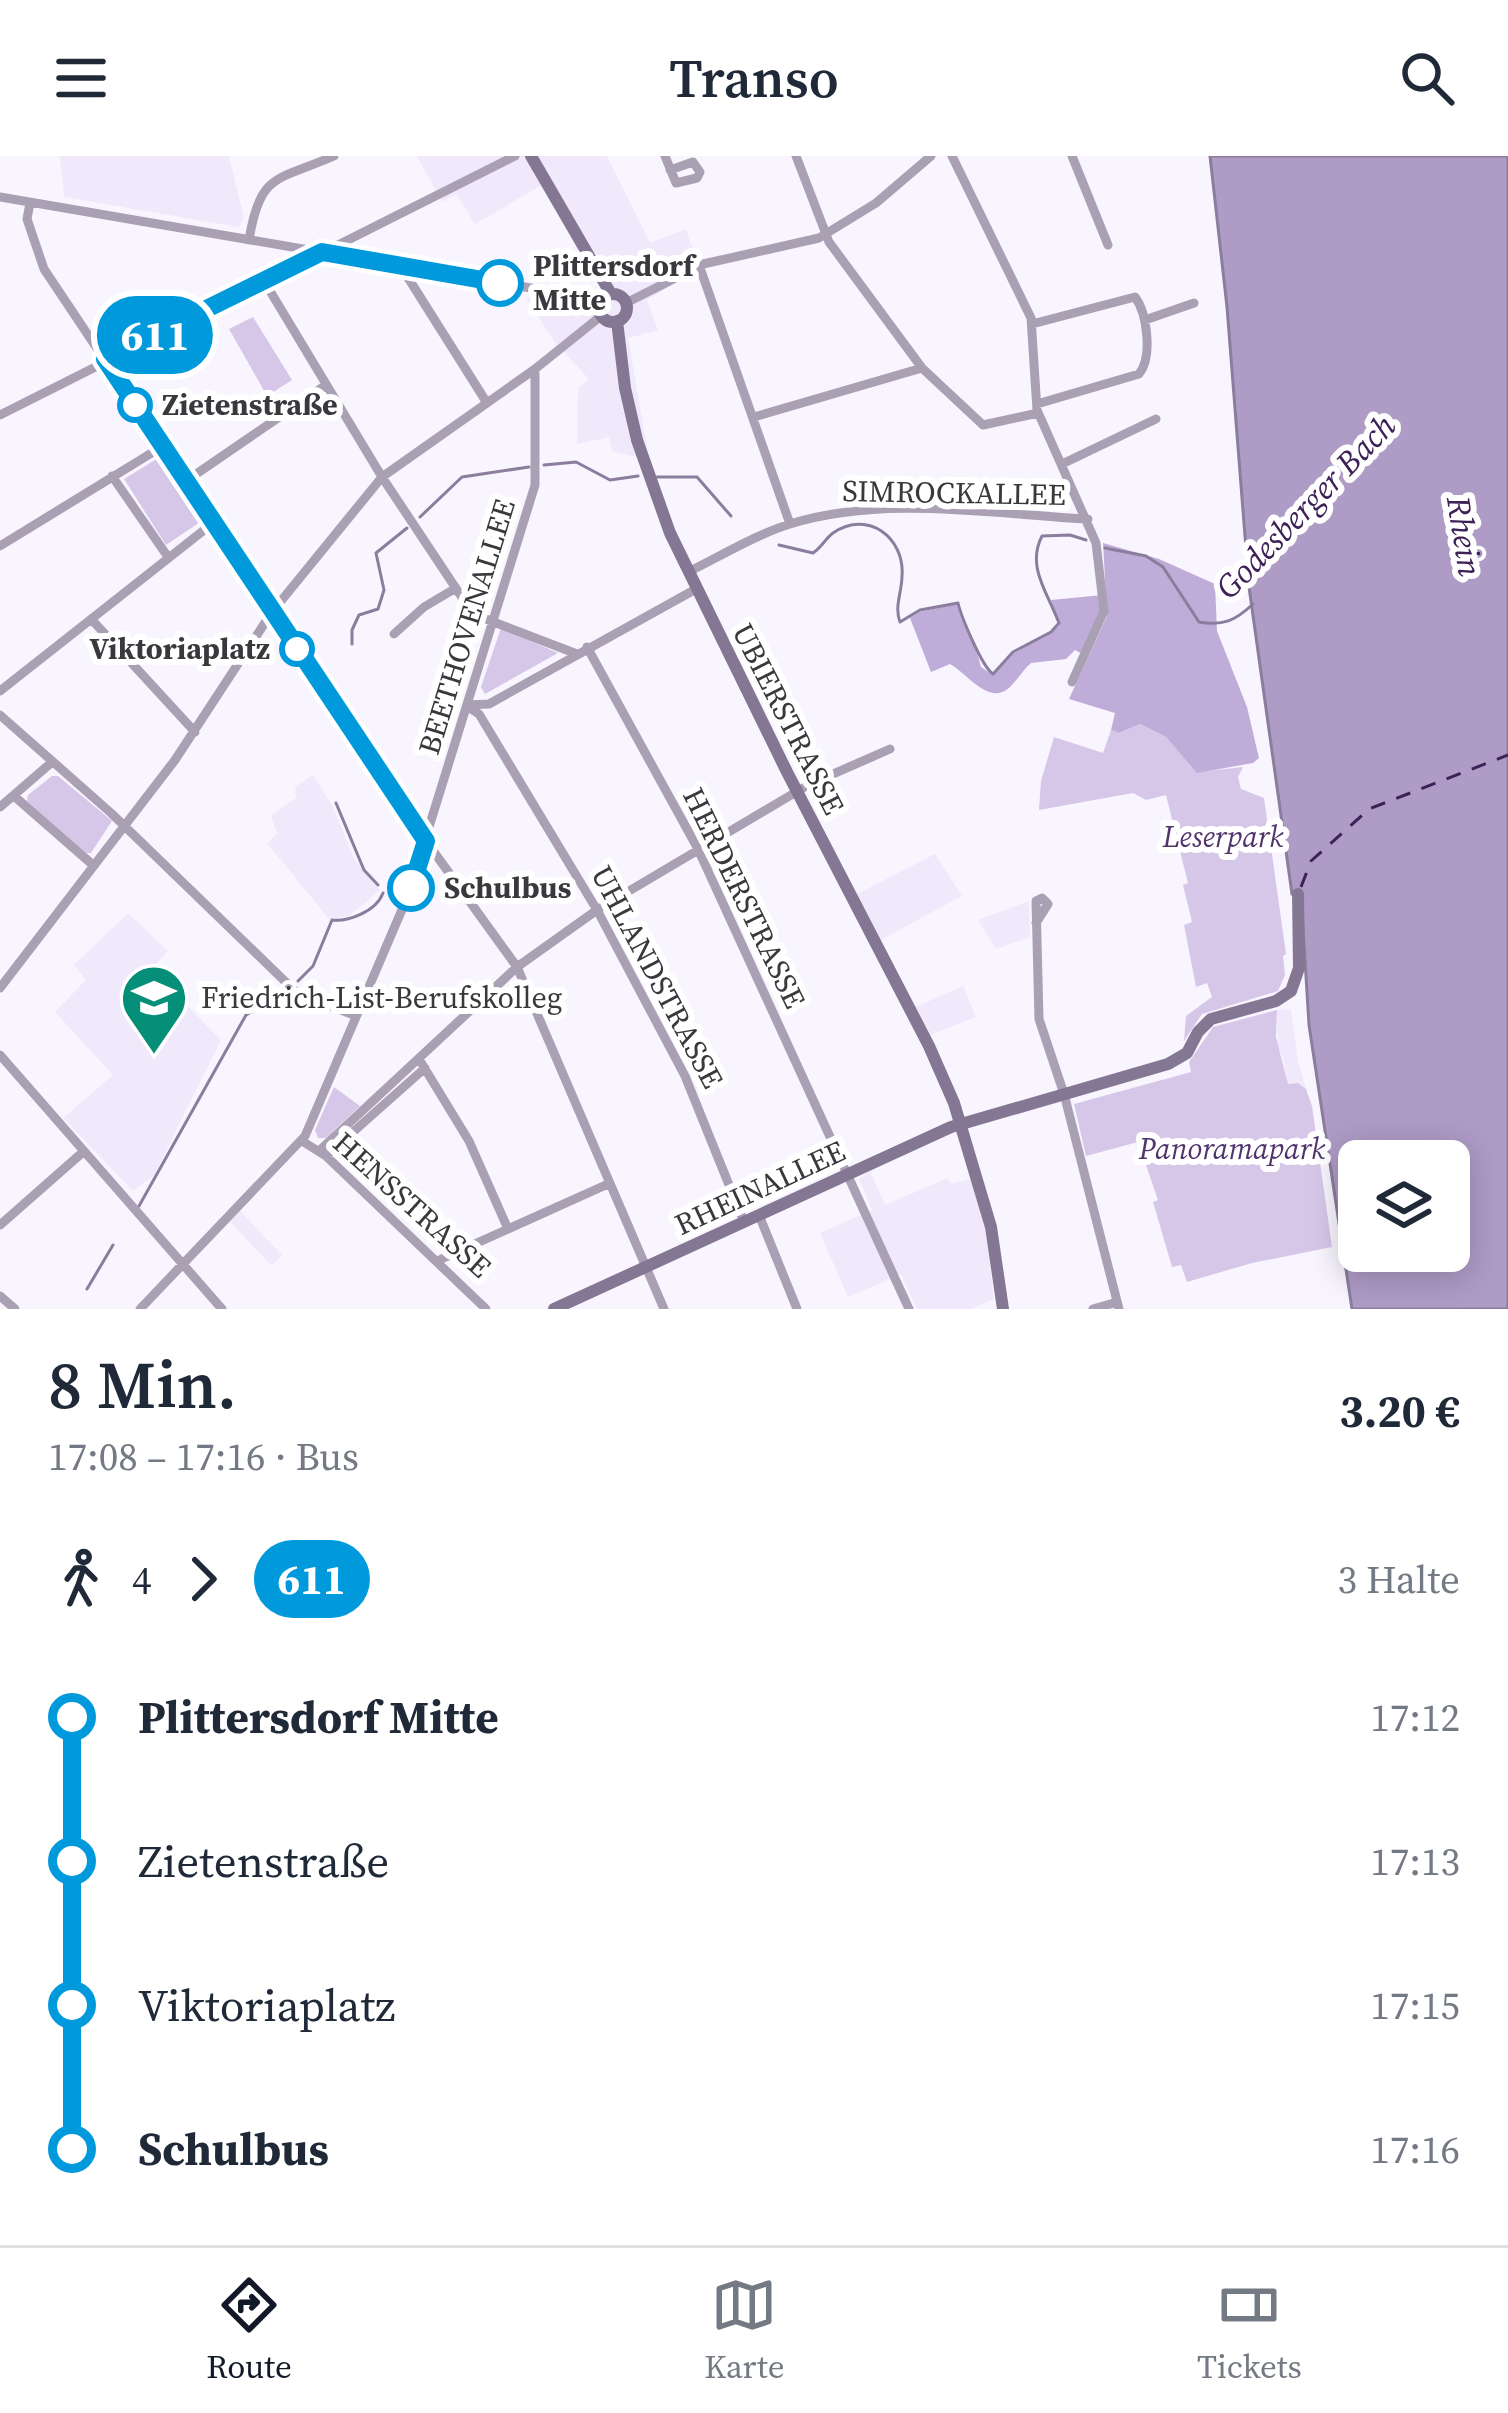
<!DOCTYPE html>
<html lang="de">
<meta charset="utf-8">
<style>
body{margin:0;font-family:"Source Serif 4",serif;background:#f6f6f7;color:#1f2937;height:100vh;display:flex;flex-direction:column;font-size:45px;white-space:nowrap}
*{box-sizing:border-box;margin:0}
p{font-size:39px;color:#747a83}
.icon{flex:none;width:66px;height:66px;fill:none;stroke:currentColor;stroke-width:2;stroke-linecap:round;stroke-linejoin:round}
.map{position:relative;height:1153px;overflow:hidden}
.sheet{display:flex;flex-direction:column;background:#fff;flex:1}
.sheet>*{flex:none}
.badge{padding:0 24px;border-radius:39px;font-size:42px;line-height:78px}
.tools{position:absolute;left:1338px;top:984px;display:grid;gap:24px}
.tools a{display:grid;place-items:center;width:132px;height:132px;border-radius:18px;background:#fff;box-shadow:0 6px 30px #0003;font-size:60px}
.map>.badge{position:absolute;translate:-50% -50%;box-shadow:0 0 0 6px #fff}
.legs{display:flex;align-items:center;gap:18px;height:132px;padding:0 48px;font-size:39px}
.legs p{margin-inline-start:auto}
.headline{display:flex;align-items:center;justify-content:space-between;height:204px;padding:0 48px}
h1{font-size:66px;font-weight:600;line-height:90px}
ul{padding:0 48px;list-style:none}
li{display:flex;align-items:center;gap:42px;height:144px;font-size:45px}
li i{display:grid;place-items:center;width:18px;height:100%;margin:0 15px;background:currentColor}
li i::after{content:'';width:30px;height:30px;margin:-15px;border:9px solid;border-radius:50%;background:#fff}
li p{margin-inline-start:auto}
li:first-child i{background:linear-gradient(#0000 50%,currentColor 0)}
li:last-child i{background:linear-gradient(currentColor 50%,#0000 0)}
header{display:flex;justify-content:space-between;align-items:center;height:156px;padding:0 48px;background:#fff;font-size:54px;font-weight:600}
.dock{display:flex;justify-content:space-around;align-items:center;height:168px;border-top:3px solid #e0e1e3;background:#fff;font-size:33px;color:#747a83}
.dock a{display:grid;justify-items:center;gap:6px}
.dock .active{color:#111827}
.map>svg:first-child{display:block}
.built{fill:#f0e8fb}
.green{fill:#d6c7e9}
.forest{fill:#c0acd8}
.water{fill:#ae9bc6;stroke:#8b7d9d;stroke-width:3;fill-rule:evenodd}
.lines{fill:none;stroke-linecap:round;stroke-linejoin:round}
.stream{stroke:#8b7d9d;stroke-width:3}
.ferry{stroke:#3d2157;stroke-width:3;stroke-dasharray:15 12;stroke-linecap:butt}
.street{stroke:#a9a0b4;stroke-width:9}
.secondary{stroke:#837793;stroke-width:12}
.line-1-casing{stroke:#fff;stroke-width:27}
.line-1{stroke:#0099dc;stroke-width:18}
.stop-1-dot{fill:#fff;stroke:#0099dc;stroke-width:6}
.labels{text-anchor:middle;stroke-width:12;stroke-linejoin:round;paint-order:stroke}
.stop-label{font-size:30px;font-weight:bold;fill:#3a383d;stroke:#fff;text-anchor:start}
.street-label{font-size:30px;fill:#3a383d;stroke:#fff}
.park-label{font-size:30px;font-style:italic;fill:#50346c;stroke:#fff}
.poi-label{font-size:30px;fill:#3a383d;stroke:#fff;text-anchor:start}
.water-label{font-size:33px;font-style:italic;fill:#3d2157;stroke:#fff}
</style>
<header><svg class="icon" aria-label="menu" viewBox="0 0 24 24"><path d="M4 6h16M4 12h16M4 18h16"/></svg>Transo<svg class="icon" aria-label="search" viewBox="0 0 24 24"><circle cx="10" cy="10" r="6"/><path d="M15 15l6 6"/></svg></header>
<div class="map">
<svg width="1508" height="1153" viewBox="0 0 1508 1153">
<rect width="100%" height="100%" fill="#f9f5fe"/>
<path class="built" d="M60,0H229L244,61L239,71L64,41Z
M417,0H607L650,87L686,73L699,113L647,144L658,174L628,182L648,297L633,300L613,296L609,281L577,288L578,232L589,223L556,188L526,142L587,152L601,133L542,29L475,68L456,38L442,46Z
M313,619L333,651L354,703L380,734L349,760L329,763L267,687L277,678L271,660L296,642L295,631Z
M935,698L962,740L881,784L857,738Z
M1029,745L1030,781L996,793L978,764Z
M128,757L168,795L151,813L221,884L154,1019L133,1035L63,962L113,919L55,856L86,824L74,809Z
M963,830L976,861L930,879L916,851Z
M1291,853L1298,905L1306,933L1298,927L1288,929L1283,900L1278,892L1277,854Z
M870,1015L885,1049L948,1022L951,1028L971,1023L985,1070L994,1143L972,1153H917L901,1118L848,1141L820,1077L872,1054L859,1023Z
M240,1055L282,1099L272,1110L229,1065Z"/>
<path class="green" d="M253,161L292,224L267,240L229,173Z
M160,301L203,364L166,389L124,323Z
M501,472L558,497L485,538L481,531Z
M1140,568L1166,581L1197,616L1243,611L1238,621L1241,633L1264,642L1286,798L1283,800L1285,819L1278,835L1202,858L1184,885L1186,860L1212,841L1207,827L1196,831L1184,769L1192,766L1183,729L1188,727L1166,639L1146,644L1133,637L1039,654L1041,625L1054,581L1103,597L1111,574L1119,577Z
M52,620H58L112,665L91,697H86L27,645L28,639Z
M1277,854L1276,881L1288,928L1298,927L1306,933L1312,950L1332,1091L1252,1107L1187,1126L1181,1109L1172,1111L1153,1046L1158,1044L1138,986L1086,1000L1074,948L1191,916L1189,906L1213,871Z
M334,931L360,950L326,982H318L315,974Z"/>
<path class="forest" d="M1103,387L1159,403L1215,428L1217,475L1247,551L1259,602L1253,607L1197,617L1166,581L1140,568L1119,577L1111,574L1115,557L1069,543L1107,460Z
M1103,439L1102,458L1082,498L1075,494L1066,503L1031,507C1023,514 1018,523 1011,530C990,552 967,517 950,508L931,516L910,462L919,456L957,448C962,470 976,487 981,511L993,519L1013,498L1059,470L1051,444Z"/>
<path class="water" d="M1210,0H1508V1153H1352L1309,869L1301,739L1292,738L1249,431L1227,151ZM1359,1005H1449V1095H1359Z"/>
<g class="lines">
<path class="stream" d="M544,309L576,306L610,324L638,320
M657,321H697L731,360
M420,361L462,321L529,311
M779,389L813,397C822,391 825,383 833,377C868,353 905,382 902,420C902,436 894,451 900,466L920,454L958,447C961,460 982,511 993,518L1013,496L1051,476L1059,467C1048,437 1026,411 1042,380L1070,379L1086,384
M1105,392L1146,400L1163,411L1199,466C1223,470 1235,465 1253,448
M352,488V474L359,459L378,453L384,434L376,397L407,372
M336,647L364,714L378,729
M298,825L313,810L332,764C347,766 376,756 383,737
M139,1050L246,859L286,835
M87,1133L113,1089"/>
<path class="ferry" d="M1301,731L1311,705L1369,653L1508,599"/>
<path class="street" d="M665,0L676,27L697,22L700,16L693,6L670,14
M796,0L829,86L922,212L983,269L1038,257
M952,0L1031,162L1037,254L1096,387L1104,455L1072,526
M1072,0L1108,89
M0,41L601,144
M30,47L27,63L44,113L426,685L517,811L664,1153
M249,84C260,16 277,25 334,0
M400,109L487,247
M699,109L790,368
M264,125L382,321L473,458L577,498
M626,147L703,108L819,82L876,47L931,0
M1145,164L1194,147
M1032,168L1135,141C1147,157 1153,201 1139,218L1037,248
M0,259L515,0
M754,261L922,212
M1062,308L1156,263
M112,320L168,401
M186,325L326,229
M0,390L163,290
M688,416C721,400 755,379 790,368C883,339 992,358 1088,363
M93,465L195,576
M394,478L424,451L456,432
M587,491L698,693L909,1153
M0,535L213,367
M468,549L489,548L696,433
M468,551L479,558L597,754L685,920L744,1066
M0,559L111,657L296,836L356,860
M14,640L93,709
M0,651L52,606
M1036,767L1048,748L1042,742L1036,745L1039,863L1064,938L1119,1153
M0,832L175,604L272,456L382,321L535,213L601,160
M0,899L222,1153
M419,903L469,985L508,1073
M302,985L326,1000L486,1153
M319,995L517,811L597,754L808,629L890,593
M326,1000L425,912
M759,1059L797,1153
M0,1069L83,996
M437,1105L608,1028
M0,1140L15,1153
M140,1153L305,980L407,742L535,329V213
M1093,1153L1117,1146"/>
<path class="secondary" d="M531,0L611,138
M599 152a14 14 0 1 1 28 0a14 14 0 1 1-28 0Z
M617,165L625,232L637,284L670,377L787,616L929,890L954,947L991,1071L1003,1153
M554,1153L951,971L1168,908L1187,897L1198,876L1211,863L1276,845L1291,835L1299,812L1298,738"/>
</g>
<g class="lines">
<g class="line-1-casing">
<path id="line-1" d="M411,732L426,685L105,203L322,96L500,127"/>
</g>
<use href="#line-1" class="line-1"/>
</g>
<defs>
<g id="school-pin" transform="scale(3.45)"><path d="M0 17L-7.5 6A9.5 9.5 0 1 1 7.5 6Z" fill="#058f78" stroke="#fff"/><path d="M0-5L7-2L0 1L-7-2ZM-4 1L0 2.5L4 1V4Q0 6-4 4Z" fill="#fff"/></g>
</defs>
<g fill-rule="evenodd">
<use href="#school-pin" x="154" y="842"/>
</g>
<g class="stop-1-dot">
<circle cx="500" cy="127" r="21"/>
<circle cx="135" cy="249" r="15"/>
<circle cx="297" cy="493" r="15"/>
<circle cx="411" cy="732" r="21"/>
</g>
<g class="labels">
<g class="stop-label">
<text x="533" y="120">Plittersdorf<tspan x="533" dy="34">Mitte</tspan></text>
<text x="162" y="259">Zietenstraße</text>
<text x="270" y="503" text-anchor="end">Viktoriaplatz</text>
<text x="444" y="742">Schulbus</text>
</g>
<g class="street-label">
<text transform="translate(954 337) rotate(1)" y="10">SIMROCKALLEE</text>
<text transform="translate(467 471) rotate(-73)" y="10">BEETHOVENALLEE</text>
<text transform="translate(788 563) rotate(63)" y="10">UBIERSTRASSE</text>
<text transform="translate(744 742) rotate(64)" y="10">HERDERSTRASSE</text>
<text transform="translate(657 821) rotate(62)" y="10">UHLANDSTRASSE</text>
<text transform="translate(760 1032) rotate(-25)" y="10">RHEINALLEE</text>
<text transform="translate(412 1049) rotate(42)" y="10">HENSSTRASSE</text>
</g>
<g class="park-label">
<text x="1223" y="691">Leserpark</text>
<text x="1232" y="1003">Panoramapark</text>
</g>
<g class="poi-label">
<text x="201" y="852">Friedrich-List-Berufskolleg</text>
</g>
<g class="water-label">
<text transform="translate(1305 350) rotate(-46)" y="12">Godesberger Bach</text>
<text transform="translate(1465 380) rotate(81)" y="12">Rhein</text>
</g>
</g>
</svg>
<div class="tools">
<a><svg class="icon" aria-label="layers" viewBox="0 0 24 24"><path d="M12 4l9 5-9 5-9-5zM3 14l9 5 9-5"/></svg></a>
</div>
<b class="badge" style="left:155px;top:179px;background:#0099dc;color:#fff">611</b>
</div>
<section class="sheet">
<div class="headline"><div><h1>8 Min.</h1><p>17:08 – 17:16 · Bus</p></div><b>3.20 €</b></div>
<div class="legs"><svg class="icon" aria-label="walk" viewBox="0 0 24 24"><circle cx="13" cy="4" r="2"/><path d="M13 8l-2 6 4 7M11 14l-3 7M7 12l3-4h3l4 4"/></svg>4<svg class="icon" aria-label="forward" viewBox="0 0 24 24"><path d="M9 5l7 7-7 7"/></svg><b class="badge" style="background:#0099dc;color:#fff">611</b><p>3 Halte</p></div>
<ul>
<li><i style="color:#0099dc"></i><b>Plittersdorf Mitte</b><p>17:12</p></li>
<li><i style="color:#0099dc"></i><span>Zietenstraße</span><p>17:13</p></li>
<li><i style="color:#0099dc"></i><span>Viktoriaplatz</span><p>17:15</p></li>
<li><i style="color:#0099dc"></i><b>Schulbus</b><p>17:16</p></li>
</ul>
</section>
<nav class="dock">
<a class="active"><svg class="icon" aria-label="directions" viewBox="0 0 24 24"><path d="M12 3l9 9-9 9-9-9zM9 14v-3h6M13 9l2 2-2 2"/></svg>Route</a>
<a><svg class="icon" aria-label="map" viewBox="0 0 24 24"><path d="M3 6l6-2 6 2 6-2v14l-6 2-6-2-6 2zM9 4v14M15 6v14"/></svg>Karte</a>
<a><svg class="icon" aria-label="tickets" viewBox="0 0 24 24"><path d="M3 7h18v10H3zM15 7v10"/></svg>Tickets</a>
</nav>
